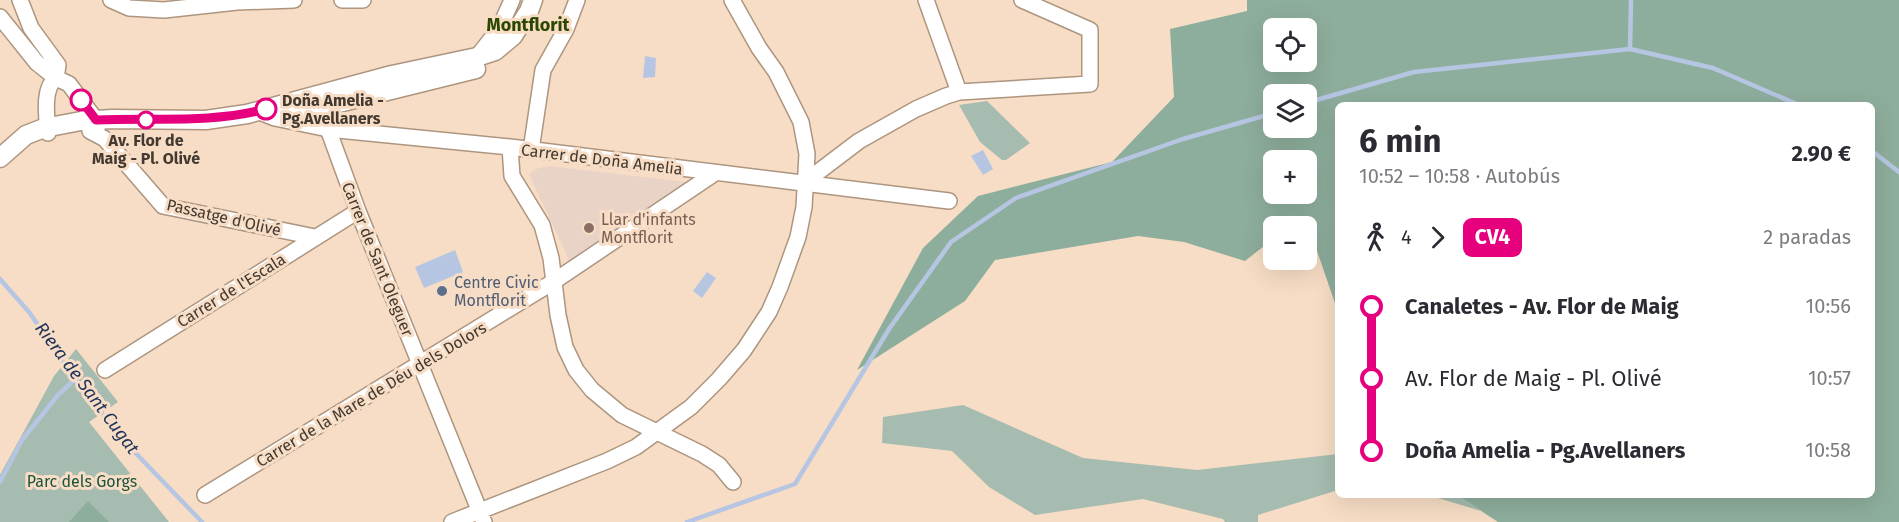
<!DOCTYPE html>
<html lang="es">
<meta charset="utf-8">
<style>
body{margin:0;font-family:"Fira Sans",sans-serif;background:#f7f7f7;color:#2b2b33;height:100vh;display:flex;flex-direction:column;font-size:22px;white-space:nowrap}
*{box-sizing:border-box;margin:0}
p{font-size:20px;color:#7c7c81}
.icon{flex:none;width:33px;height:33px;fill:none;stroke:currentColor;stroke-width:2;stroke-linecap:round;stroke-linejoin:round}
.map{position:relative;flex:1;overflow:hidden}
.side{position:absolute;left:1335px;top:102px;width:540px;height:396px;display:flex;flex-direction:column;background:#fff;border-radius:9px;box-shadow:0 6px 24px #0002}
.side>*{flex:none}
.badge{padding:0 12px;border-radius:9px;font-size:21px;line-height:39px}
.buttons{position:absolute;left:1263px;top:18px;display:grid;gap:12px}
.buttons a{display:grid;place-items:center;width:54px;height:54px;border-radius:9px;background:#fff;box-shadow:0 6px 24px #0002;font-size:30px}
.map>.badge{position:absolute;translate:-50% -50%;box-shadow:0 0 0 3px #fff}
.legs{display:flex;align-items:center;gap:9px;height:66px;padding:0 24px;font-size:20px}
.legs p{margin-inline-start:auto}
.summary{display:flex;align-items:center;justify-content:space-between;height:102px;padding:0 24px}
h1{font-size:33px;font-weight:700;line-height:45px}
ul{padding:0 24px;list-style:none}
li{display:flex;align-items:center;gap:21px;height:72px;font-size:22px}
li i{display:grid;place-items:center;width:9px;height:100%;margin:0 8px;background:currentColor}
li i::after{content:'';width:15px;height:15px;margin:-8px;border:4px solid;border-radius:50%;background:#fff}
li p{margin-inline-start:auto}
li:first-child i{background:linear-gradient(#0000 50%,currentColor 0)}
li:last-child i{background:linear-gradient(currentColor 50%,#0000 0)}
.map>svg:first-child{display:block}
.education{fill:#e9d3c7}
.green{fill:#a6bcb0}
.forest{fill:#8eae9d;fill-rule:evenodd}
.water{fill:#b6c6e2}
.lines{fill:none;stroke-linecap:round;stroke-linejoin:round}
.stream{stroke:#b6c6e2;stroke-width:4.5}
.minor-casing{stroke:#ad957f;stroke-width:18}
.tertiary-casing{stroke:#ad957f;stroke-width:21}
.minor{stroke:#fff;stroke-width:15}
.tertiary{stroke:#fff;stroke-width:18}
.line-1-casing{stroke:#fff;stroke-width:14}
.line-1{stroke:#e6007e;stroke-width:9}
.stop-1-dot{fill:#fff;stroke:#e6007e;stroke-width:3}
.education-dot{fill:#8d6e63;stroke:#f7ddc5;stroke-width:2}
.service-dot{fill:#5c6f8a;stroke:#f7ddc5;stroke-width:2}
.labels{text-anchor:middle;stroke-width:6;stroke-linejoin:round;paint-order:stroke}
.stop-label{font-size:16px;font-weight:bold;fill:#433930;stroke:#f7ddc5;text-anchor:start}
.street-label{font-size:16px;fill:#433930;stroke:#f7ddc5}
.education-label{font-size:16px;fill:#785e54;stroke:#f7ddc5;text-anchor:start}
.service-label{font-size:16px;fill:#4e5e75;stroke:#f7ddc5;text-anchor:start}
.park-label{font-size:16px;fill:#1b543c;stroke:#f7ddc5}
.neighbourhood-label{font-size:18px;font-weight:bold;fill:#2b4700;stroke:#f7ddc5}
.water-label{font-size:18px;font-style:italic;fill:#20345b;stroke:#f7ddc5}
</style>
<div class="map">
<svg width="1899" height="522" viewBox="0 0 1899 522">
<rect width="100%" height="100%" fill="#f7ddc5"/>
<path class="education" d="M549,166L686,182L688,186L570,262L529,174L536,169Z"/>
<path class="green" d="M987,101L1030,143L1006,160H1002L980,142L959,105Z
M76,349L118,402L89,422L169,522H0V475L54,376Z
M963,405L1083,458L1197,470L1338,454V490L1258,515V522H1225L1223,519L1143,499L1035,515L989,487L952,451L882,443L883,417Z
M1428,495H1457L1481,511Z"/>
<path class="forest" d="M1247,0H1899V522H1498L1457,495H1872V105H1338V312L1305,216L1290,226H1274L1273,239L1245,261L1184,242L1138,236L995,260L965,301L857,370L923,248L978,196L1112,162L1174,97L1170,29L1247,11ZM1274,28H1306V62H1274ZM1274,94H1306V128H1274ZM1274,160H1306V194H1274Z
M88,501L109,522H69Z"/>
<path class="water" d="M645,56L656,58L655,77L643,78Z
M983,150L993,169L983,175L971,156Z
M455,250L463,272L424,288L415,267Z
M707,272L716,278L702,298L693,291Z"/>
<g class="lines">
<path class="stream" d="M1630,49L1631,0
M1306,103L1414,72L1630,49L1713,68L1799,105
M1872,151L1899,172
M0,279L29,312L75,379L123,440L202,522
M0,482L22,440L58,395L75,379
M687,522L795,484L889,329L951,242L1016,198L1183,139L1274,113"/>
<g class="minor-casing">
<path id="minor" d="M20,0L31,28L58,65L56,78
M111,0L129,8L164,10L237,2L294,0
M342,0H363
M926,0L959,92
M0,17L37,63L56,78L69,84L96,120L97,130
M477,57L499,29L512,0
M257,111L275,118L328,129L510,147L949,201
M328,129L358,211L484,522
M90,131L105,139L163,206L315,237
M48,133C47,117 42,89 56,78
M510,147L512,176L542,225L551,258L558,315L565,347L576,370L592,390L622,415L702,454L719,465L733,482
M531,150L543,70L566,29L577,0
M805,182L859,141L916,109L946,96L959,92L1090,84V30L1022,0
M105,370L358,211
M205,495L553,282L715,173
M452,522L607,461L636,447L691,407L719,379L744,350L769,312L780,287L798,237L804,207L807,154L801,122L776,72L759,48L732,0"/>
</g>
<g class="tertiary-casing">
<path id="tertiary" d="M290,115L476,69
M0,158L26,135L44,128L81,121L112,119L206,120L247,114L392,75L477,57L495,51L513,36L529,11L533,0"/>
</g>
<use href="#minor" class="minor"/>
<use href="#tertiary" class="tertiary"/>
</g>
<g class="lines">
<g class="line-1-casing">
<path id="line-1" d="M81,100L96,120C154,117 209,124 266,109"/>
</g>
<use href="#line-1" class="line-1"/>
</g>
<g class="stop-1-dot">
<circle cx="81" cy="100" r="10"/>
<circle cx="266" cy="109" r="10"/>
<circle cx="146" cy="120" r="8"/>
</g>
<circle class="education-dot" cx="589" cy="228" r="6"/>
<circle class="service-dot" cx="442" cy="291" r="6"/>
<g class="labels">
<g class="stop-label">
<text x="282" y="106">Doña Amelia -<tspan x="282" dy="18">Pg.Avellaners</tspan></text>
<text x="146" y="146" text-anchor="middle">Av. Flor de<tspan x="146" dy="18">Maig - Pl. Olivé</tspan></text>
</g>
<g class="street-label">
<text transform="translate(602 159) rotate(7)" y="6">Carrer de Doña Amelia</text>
<text transform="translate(224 217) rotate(13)" y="6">Passatge d'Olivé</text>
<text transform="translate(378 259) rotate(68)" y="6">Carrer de Sant Oleguer</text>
<text transform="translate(231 290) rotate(-32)" y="6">Carrer de l'Escala</text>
<text transform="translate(371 394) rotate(-31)" y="6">Carrer de la Mare de Déu dels Dolors</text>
</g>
<g class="education-label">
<text x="601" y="225">Llar d'infants<tspan x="601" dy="18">Montflorit</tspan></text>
</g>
<g class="service-label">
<text x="454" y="288">Centre Civic<tspan x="454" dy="18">Montflorit</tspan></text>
</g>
<g class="park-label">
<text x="82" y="487">Parc dels Gorgs</text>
</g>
<g class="neighbourhood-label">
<text x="528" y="31">Montflorit</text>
</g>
<g class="water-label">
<text transform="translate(87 388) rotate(53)" y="6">Riera de Sant Cugat</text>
</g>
</g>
</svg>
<div class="buttons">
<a><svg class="icon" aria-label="locate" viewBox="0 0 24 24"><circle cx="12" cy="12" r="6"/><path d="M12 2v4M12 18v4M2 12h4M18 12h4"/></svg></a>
<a><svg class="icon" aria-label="layers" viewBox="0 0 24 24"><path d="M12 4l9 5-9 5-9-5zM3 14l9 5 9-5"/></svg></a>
<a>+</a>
<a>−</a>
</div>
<section class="side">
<div class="summary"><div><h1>6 min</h1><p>10:52 – 10:58 · Autobús</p></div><b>2.90 €</b></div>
<div class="legs"><svg class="icon" aria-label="walk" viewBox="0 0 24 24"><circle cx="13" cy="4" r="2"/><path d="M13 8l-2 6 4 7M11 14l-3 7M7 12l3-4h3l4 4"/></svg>4<svg class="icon" aria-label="forward" viewBox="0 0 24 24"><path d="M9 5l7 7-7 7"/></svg><b class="badge" style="background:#e6007e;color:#fff">CV4</b><p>2 paradas</p></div>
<ul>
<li><i style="color:#e6007e"></i><b>Canaletes - Av. Flor de Maig</b><p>10:56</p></li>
<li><i style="color:#e6007e"></i><span>Av. Flor de Maig - Pl. Olivé</span><p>10:57</p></li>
<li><i style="color:#e6007e"></i><b>Doña Amelia - Pg.Avellaners</b><p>10:58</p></li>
</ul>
</section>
</div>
